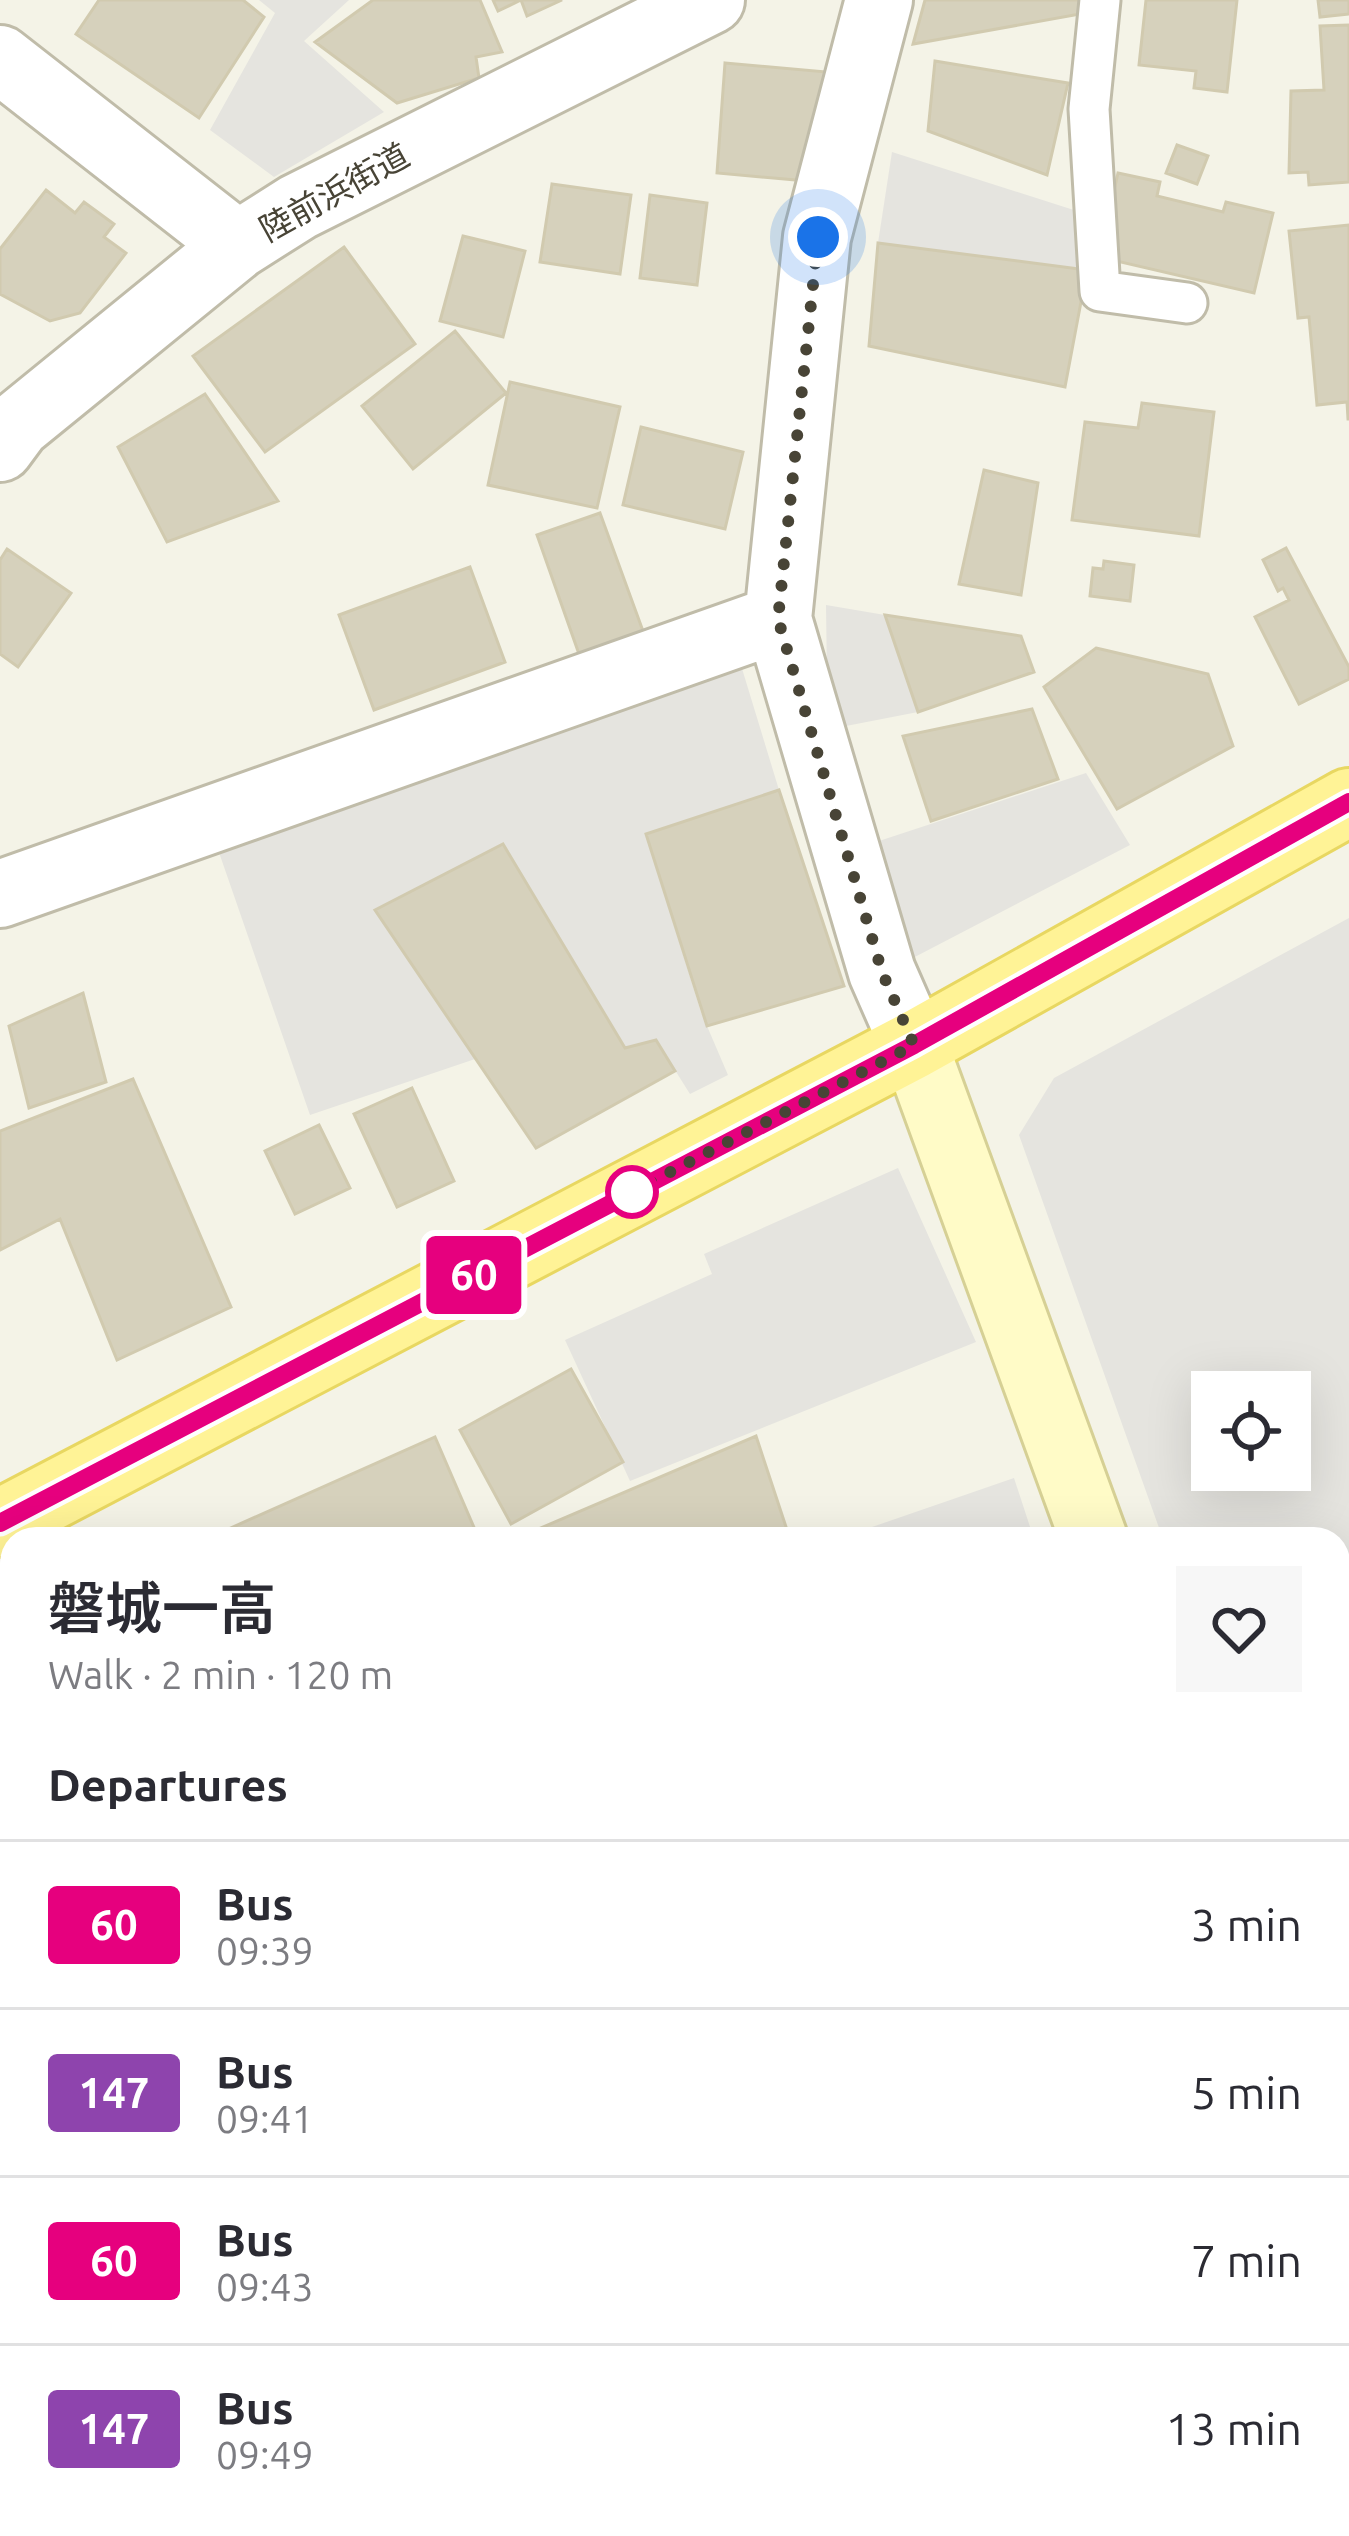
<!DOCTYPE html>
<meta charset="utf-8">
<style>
body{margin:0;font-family:Ubuntu,"Noto Sans JP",sans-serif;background:#f7f7f7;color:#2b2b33;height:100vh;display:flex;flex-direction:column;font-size:45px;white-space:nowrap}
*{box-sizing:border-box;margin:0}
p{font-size:39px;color:#7c7c81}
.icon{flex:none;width:66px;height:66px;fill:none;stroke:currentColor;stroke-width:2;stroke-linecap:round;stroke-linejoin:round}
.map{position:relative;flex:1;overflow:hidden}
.details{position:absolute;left:0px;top:1527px;width:1350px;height:1011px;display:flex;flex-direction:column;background:#fff;border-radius:36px 36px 0 0;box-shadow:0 12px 48px #0002}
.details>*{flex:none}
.badge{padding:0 24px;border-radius:9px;font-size:42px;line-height:78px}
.tools{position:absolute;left:1191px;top:1371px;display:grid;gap:24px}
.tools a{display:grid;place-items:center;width:120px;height:120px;border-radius:0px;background:#fff;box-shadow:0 12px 48px #0002;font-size:60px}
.you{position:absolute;width:60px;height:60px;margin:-30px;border:9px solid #fff;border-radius:50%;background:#1a73e8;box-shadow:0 0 0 18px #1a73e833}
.map>.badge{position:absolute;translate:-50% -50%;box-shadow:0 0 0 6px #fff}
h2{padding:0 48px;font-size:45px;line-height:108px}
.round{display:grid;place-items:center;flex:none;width:126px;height:126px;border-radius:0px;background:#f7f7f7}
.overview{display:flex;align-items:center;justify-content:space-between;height:204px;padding:0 48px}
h1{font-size:57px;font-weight:600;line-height:90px}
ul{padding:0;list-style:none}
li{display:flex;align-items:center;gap:36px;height:168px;padding:0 48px;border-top:3px solid #e1e1e2}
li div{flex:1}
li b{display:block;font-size:45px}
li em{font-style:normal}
li .badge{min-width:132px;font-weight:700;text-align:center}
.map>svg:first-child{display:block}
.parking{fill:#e5e4df;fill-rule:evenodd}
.building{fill:#d6d1bc;stroke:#d1caaf;stroke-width:3}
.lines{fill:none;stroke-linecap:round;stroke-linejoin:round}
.lane-casing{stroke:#c0bca9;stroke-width:45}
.street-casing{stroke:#c0bca9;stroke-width:72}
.secondary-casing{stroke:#d6d095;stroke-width:72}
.primary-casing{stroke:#e8d761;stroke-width:72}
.lane{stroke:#fff;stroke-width:39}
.street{stroke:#fff;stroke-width:66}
.secondary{stroke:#fffbc7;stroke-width:66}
.primary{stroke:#fff396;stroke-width:66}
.line-casing{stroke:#fff;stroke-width:27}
.line{stroke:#e6007e;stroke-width:18}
.walk{stroke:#484436;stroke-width:12;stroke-dasharray:0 21.6}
.stop-dot{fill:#fff;stroke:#e6007e;stroke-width:6}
.labels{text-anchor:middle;stroke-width:10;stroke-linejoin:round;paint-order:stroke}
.street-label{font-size:33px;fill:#484436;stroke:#fff}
</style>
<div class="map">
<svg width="1349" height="2536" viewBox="0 0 1349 2536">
<rect width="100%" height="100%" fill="#f4f3e7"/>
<path class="parking" d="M259,0H349L304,41L384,112L274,177L210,130L275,13Z
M892,152L1080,212L1087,270L878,243Z
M826,605L885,615L918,712L846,726L827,680Z
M740,662L779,790L646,835L701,1012L728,1075L690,1094L656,1040L625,1048L502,845L375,910L478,1058L310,1115L214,838Z
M1086,773L1130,845L909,960L876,842Z
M1349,918V1802L1338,1806V1539H1163L1019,1135L1054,1078ZM1212,1392H1290V1470H1212Z
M898,1168L976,1342L630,1481L565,1340L712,1274L704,1254Z
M1014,1478L1034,1539H847L846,1536Z"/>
<path class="building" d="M99,0H243L264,17L199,118L76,34Z
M373,0H480L502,52L476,57L479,78L397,103L315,42Z
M493,0H562L527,16L521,0L498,11Z
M925,0H1082L1080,14L913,44Z
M1146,0H1237L1227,92L1194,88L1196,71L1139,65Z
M1318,0H1349V14L1320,17Z
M1349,25V182L1309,185L1308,172L1289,173L1291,91L1324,90L1320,26Z
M935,61L1068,83L1047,175L928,131Z
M725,63L827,72L819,182L717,173Z
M1177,145L1208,156L1197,184L1166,173Z
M1118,173L1160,182L1157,196L1223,212L1226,202L1273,213L1254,293L1099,257Z
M552,184L631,195L620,274L540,262Z
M46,190L75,213L84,202L114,224L104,237L126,253L80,313L50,321L0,294V249Z
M650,195L707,203L697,285L640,278Z
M1349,225V419H1348L1347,402L1317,405L1309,317L1298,318L1289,231Z
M463,236L525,251L503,337L440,321Z
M878,243L1087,270L1065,387L869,346Z
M344,247L415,344L265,452L193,356Z
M455,331L506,393L413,469L362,406Z
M510,382L620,407L597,508L488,485Z
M205,394L278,501L167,542L118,447Z
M1142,403L1214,412L1199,536L1072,520L1085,422L1138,428Z
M641,427L743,452L725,529L623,505Z
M984,470L1038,483L1021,595L959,584Z
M600,513L643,631L579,654L537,535Z
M1286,548L1349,667V679L1299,704L1255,617L1289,600L1283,588L1278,591L1263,560Z
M7,549L71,593L18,667L0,654V560Z
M1104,561L1134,565L1130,601L1090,596L1093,568L1103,569Z
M470,567L505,662L374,710L339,615Z
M885,615L1021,636L1034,672L918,712Z
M1096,648L1208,674L1233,746L1117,809L1044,687Z
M1032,709L1058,779L931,821L903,736Z
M779,790L844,986L707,1026L646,834Z
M503,844L625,1048L656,1040L675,1071L536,1148L375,910Z
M83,993L106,1082L29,1108L9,1026Z
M133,1079L231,1307L117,1360L60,1219L0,1250V1131Z
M412,1088L454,1181L397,1207L354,1114Z
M319,1125L350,1188L295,1214L265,1151Z
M571,1369L623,1462L511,1524L460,1430Z
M756,1436L790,1539H515Z
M435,1437L479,1539H206Z
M12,1626V1833L0,1804V1631Z
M0,1964L12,1997V2260L0,2264Z
M0,2463L12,2498V2522L0,2526Z
M1349,2464V2536H1322L1319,2526H1338V2468Z
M414,2526H534L538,2536H418Z
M567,2526H666L669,2536H556L554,2530Z
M740,2526H866L869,2536H744Z
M1180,2526H1252L1256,2536H1151Z"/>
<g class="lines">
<g class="lane-casing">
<path id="lane" d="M1100,0L1089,109L1100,291L1187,303"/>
</g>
<g class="street-casing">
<path id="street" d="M879,0L817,237L778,619L882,972L914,1045
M0,59L238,245
M0,448L17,425L238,245L298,207L711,0
M0,894L778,619
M1338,1826L1349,1822
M0,1872L12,1903
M0,2293L12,2288
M1338,2425L1349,2421
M236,2526L239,2536
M1019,2536L1047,2526"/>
</g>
<g class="secondary-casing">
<path id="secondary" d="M914,1045L1094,1539
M1338,2232L1349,2264"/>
</g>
<g class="primary-casing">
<path id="primary" d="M0,1523L914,1045L1349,802"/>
</g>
<use href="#lane" class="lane"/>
<use href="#street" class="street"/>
<use href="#secondary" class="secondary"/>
<use href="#primary" class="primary"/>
</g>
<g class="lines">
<g class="line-casing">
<path id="line" d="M0,1523L914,1045L1349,802"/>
</g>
<use href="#line" class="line"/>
<path class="walk" d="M632,1192L914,1045L882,972L778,619L818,237"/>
</g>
<circle class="stop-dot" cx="632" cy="1192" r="24"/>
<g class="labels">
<g class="street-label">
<text transform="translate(334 192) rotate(-29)" y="12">陸前浜街道</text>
</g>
</g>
</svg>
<div class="tools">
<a><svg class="icon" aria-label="locate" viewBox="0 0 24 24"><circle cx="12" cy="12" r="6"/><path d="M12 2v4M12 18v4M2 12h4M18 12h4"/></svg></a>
</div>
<div class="you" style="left:818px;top:237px"></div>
<b class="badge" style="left:474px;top:1275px;background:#e6007e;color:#fff">60</b>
<section class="details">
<div class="overview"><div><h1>磐城一高</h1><p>Walk · 2 min · 120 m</p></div><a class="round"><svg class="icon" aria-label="heart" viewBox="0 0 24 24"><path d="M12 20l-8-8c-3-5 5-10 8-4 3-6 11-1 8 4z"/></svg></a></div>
<h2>Departures</h2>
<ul>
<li><span class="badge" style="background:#e6007e;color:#fff">60</span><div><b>Bus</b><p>09:39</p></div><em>3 min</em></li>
<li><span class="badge" style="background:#8e44ad;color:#fff">147</span><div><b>Bus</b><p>09:41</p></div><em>5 min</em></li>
<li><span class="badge" style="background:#e6007e;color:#fff">60</span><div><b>Bus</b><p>09:43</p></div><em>7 min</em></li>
<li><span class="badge" style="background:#8e44ad;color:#fff">147</span><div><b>Bus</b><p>09:49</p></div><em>13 min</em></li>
</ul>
</section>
</div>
